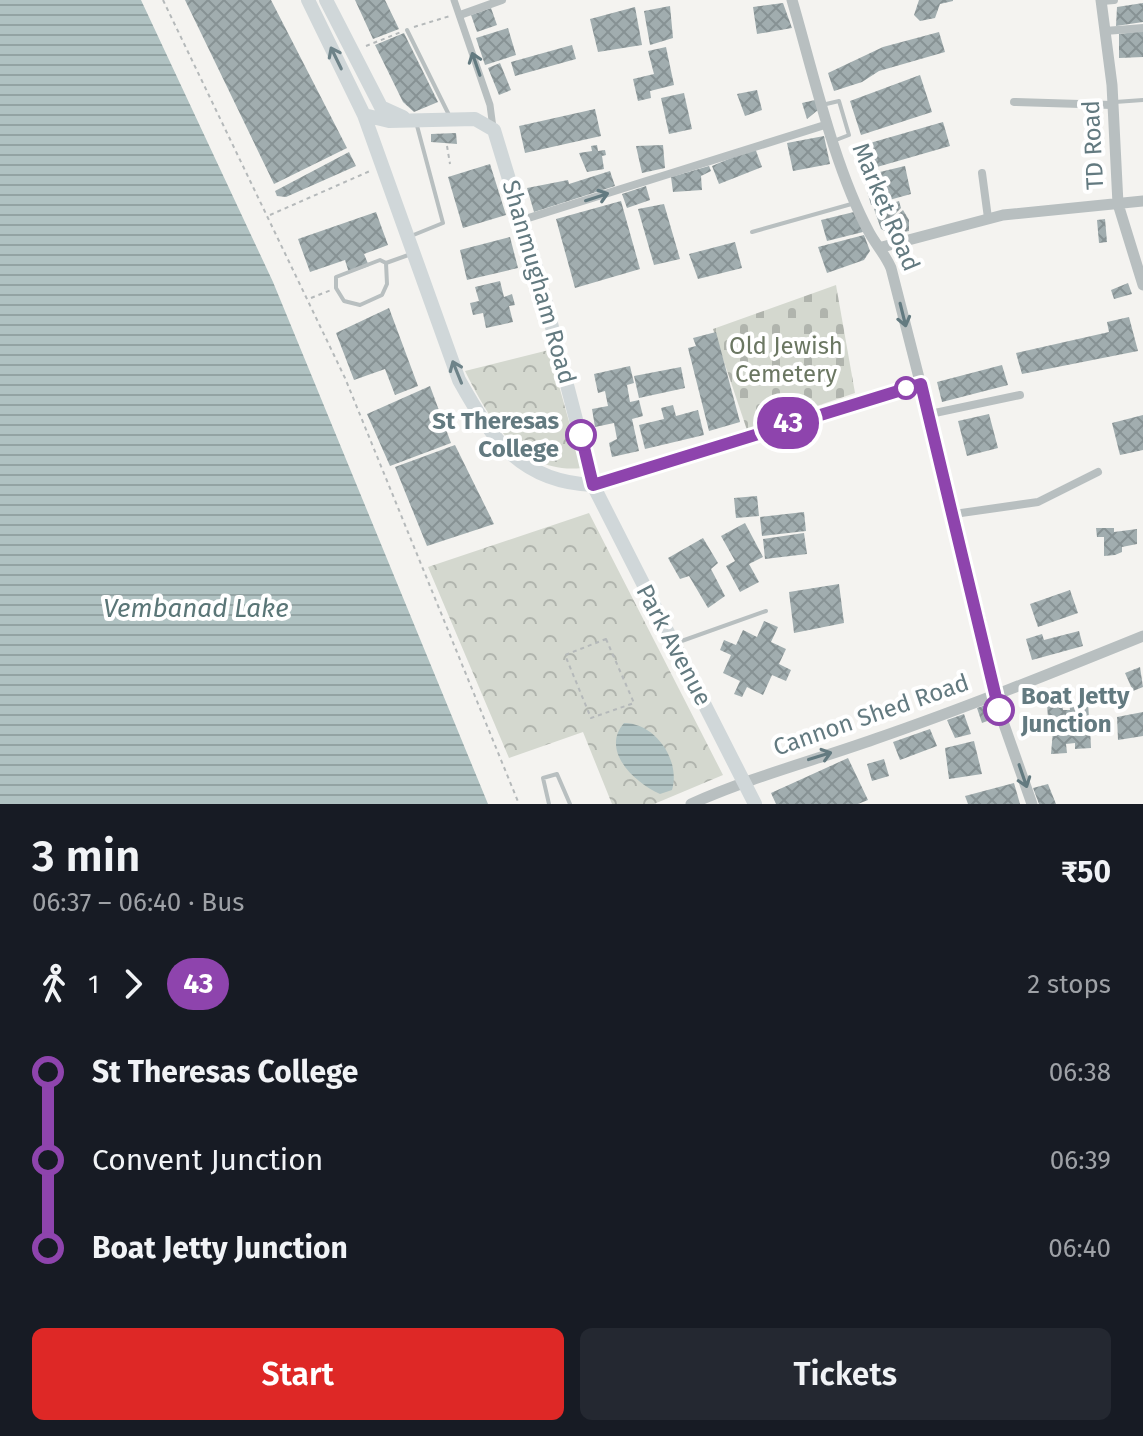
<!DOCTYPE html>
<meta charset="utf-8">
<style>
body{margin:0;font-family:"Fira Sans",sans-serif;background:#242831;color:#f1f3f6;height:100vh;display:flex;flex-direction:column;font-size:30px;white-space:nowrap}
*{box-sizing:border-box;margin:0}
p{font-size:26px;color:#9ea1a6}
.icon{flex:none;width:44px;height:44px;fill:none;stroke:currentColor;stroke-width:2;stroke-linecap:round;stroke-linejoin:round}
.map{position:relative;height:804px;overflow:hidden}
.side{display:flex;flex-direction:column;background:#171b24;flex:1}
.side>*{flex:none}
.badge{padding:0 16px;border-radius:26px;font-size:28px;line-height:52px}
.map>.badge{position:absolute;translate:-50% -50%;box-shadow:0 0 0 4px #fff}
.legs{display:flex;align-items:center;gap:12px;height:88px;padding:0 32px;font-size:26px}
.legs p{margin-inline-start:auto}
.headline{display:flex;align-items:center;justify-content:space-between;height:136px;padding:0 32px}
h1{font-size:44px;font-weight:600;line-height:60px}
.primary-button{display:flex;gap:16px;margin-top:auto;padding:16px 32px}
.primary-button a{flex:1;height:92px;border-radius:12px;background:#de2826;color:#fff;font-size:32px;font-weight:600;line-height:92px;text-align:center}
.primary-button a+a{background:#242831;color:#f1f3f6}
ul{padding:0 32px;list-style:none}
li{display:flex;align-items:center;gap:28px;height:88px;font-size:30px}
li i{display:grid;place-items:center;width:12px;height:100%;margin:0 10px;background:currentColor}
li i::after{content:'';width:20px;height:20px;margin:-10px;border:6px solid;border-radius:50%;background:#171b24}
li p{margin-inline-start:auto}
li:first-child i{background:linear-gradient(#0000 50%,currentColor 0)}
li:last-child i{background:linear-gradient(currentColor 50%,#0000 0)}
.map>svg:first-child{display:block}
.cemetery{fill:url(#cemetery-stones)}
.park{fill:url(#park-crowns)}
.water{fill:url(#water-rules)}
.building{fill:url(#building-cross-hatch)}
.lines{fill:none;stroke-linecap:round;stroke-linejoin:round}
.path{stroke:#b5b9ba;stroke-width:2;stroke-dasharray:4 4;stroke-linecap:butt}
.service{stroke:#b8bfc0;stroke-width:4}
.pedestrian{stroke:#b8bfc0;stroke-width:7}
.minor{stroke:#b8bfc0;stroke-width:8}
.tertiary{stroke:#b8bfc0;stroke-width:11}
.primary{stroke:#d0d7d9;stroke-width:14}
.oneway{stroke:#6e8389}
.oneway2{stroke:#637a80}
.line-1-casing{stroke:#fff;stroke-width:18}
.line-1{stroke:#8e44ad;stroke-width:12}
.stop-1-dot{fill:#fff;stroke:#8e44ad;stroke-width:4}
.labels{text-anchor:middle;stroke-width:8;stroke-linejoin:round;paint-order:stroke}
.street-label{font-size:24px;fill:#637a80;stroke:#fff}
.park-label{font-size:24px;fill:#6b7762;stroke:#fff}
.stop-label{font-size:24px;font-weight:bold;fill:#637a80;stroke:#fff;text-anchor:end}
.water-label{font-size:26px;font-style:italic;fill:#5a7677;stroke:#fff}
</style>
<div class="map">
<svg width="1143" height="804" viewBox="0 0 1143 804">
<defs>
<pattern id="cemetery-stones" width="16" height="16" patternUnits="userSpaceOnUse" patternTransform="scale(2)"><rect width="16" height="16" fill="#d4d8cf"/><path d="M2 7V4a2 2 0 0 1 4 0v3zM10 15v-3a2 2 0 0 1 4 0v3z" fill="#b0b4ad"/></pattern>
<pattern id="park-crowns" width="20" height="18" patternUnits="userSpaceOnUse" patternTransform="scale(2)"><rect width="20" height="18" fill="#d4d8cf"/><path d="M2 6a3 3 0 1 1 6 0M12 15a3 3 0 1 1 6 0" fill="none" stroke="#b0b4ad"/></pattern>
<pattern id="water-rules" width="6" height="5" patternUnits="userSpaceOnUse" patternTransform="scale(2)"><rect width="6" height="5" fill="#b0c2c2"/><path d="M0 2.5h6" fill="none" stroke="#93a3a3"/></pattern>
<pattern id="building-cross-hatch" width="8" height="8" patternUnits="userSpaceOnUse" patternTransform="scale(2)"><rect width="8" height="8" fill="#a1adaf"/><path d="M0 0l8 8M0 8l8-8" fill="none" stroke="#879294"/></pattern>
</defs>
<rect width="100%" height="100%" fill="#f4f3f0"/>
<path class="cemetery" d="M836,285L855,393L747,430L713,329Z"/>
<path class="park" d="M549,350L582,468C520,475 489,419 465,371Z
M589,513L723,775L654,804H612L583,732L509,758L428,567Z"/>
<path class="water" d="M0,0H141L273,282L488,804H0Z
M624,723C655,723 681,760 672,790L660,794C635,783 600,751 624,723Z"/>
<path class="building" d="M185,0H271L347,148L274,184Z
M355,0H385L399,29L373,39Z
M919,0H953V1L940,4L935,18L920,21L914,15Z
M783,3L792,28L757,34L753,7Z
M1143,3V22L1116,26L1117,7Z
M670,6L673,38L650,45L644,11Z
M635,7L642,45L598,52L590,19Z
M491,8L497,25L477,32L471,15Z
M508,28L516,55L485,65L476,38Z
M1143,31V57L1119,58V34Z
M939,32L945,52L879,71L862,82L834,91L828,73L883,47Z
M404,33L438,102L414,112L403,102L375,45Z
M572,45L576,59L515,76L511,62Z
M666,47L674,85L650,91L651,98L638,101L633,79L654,74L648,51Z
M500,63L511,90L499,95L488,68Z
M920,75L932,112L861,135L850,101Z
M757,90L762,110L745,116L737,94Z
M684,93L692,129L669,134L661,98Z
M815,100L818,110L807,119L802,103Z
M595,109L601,136L525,153L519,126Z
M943,122L950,146L870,169L863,145Z
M456,133L457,144L431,142V134Z
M824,136L830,164L793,171L787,143Z
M597,145L598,151L605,150L606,155L602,156L604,169L587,172L579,153L592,151L591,146Z
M663,145L665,168L642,173L636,146Z
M755,148L762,167L719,184L712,166Z
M349,152L356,166L286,197L277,196L275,191Z
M490,164L506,215L463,228L448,177Z
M709,166L711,171L701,176L702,190L673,192L671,177Z
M905,166L911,194L871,205L863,176Z
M610,171L615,186L534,212L527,188L568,180L569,184Z
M646,186L650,200L627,208L622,194Z
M621,201L640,269L575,288L556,219Z
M899,201L901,208L890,219L891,234L881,229L874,209Z
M664,204L680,259L654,265L638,209Z
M903,210L909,220V231L894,234V218Z
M858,211L863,232L827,241L821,220Z
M376,212L388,245L364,254L369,266L349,273L345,260L310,272L298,239Z
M1105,219L1107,242L1099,243L1097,220Z
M864,235L870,251L864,260L827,273L818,247Z
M510,237L518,268L467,280L460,250Z
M735,242L742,268L698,279L689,254Z
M500,281L504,297L512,294L515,305L509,306L513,322L486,328L483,313L473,315L470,303L479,301L475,287Z
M1128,283L1132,294L1114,299L1111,290Z
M389,308L418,386L395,395L385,369L354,380L336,333Z
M1129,317L1138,351L1022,374L1016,353L1109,332L1107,322Z
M716,332L740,422L709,431L688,348L696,346L693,338Z
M1002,365L1008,385L942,402L937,382Z
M630,366L634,383L627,385L630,402L639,400L643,416L632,419L639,451L612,457L609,443L617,439L614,423L595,427L592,409L608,406L605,391L598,393L594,374Z
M681,367L685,388L639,398L634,376Z
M430,386L451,443L390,466L367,414Z
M673,405L676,416L698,410L704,435L645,449L639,425L664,419L661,408Z
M989,414L998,448L967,456L958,421Z
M1143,415V450L1120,455L1112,423Z
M455,445L494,524L427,546L395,467Z
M757,496L759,516L736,518L734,498Z
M804,512L806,531L762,536L760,517Z
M745,523L763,557L749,564L759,582L740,592L726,566L735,561L721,536Z
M1096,528H1114V532L1137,529V544L1122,547V552L1115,555L1104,556V537H1097Z
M804,533L807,554L765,559L763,539Z
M703,538L718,563L711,569L725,596L708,608L689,576L680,579L668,558Z
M839,584L844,623L794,633L789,592Z
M1070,590L1078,613L1038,627L1030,604Z
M764,621L778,627L771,642L786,649L779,664L791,670L786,681L772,675L763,695L747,687L742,697L734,694L740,681L723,673L731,655L720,650L724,640L736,645L743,630L757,637Z
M1079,631L1083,646L1032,660L1026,639L1042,634L1044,640Z
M1140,667L1143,687L1133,691L1125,673Z
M1088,701L1089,719H1085V727H1090L1091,748L1075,749V743L1066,744L1067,753L1051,754L1054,719H1048L1047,703L1062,702L1063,710H1070L1069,702Z
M994,702L998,717L982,723L977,708Z
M1143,712V736L1118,740L1117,717Z
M964,714L971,734L955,738L947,720Z
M930,729L937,746L900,760L893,742Z
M974,741L982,774L949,779L945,748Z
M848,758L868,800L858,804H776L771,793Z
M884,759L889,776L872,781L867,764Z
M1014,783L1020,804H968L965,796Z
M1048,784L1056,804H1039L1033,788Z"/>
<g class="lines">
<path class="path" d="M163,0L345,378L519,804
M414,27L450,16
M366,46L401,32
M447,146L450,164
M270,215L370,171
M311,298L331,290
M606,639L634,703L591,718L565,655Z"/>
<path class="service" d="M407,30L450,117
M1115,102L1143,100
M822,105L839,101L849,135L836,140
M752,232L855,203
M411,236L443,223L416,122
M380,260L386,263L387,284L382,295L360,305L344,301L336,288V277Z
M386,263L411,254
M676,643L766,611
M549,804L543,778L557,774L570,804"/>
<path class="pedestrian" d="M454,0L490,105L493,128"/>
<path class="minor" d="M1102,1L1114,0
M460,15L502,0
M1105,31L1143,28
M1014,102L1112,105
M982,173L988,218
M522,220L828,124
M930,414L1020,395
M954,514L1038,502L1098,472"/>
<path class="tertiary" d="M792,0C813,72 834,167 869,232C876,245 885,254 891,268L981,621L994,696L1032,804
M1101,0L1112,85L1118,204L1143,285
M882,247L1003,215L1143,201
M593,485L921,384
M691,804C751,777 813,761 875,739C965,708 1054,672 1143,636"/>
<path class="primary" d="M308,0L364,115L459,380C492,439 520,482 593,485
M326,0L381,107L403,117
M364,115L389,121L475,119L494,130L540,281L593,485L755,804"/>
</g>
<defs><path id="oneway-shaft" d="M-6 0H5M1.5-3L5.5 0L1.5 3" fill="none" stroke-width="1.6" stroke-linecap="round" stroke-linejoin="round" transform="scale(2)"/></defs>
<g class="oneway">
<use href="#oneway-shaft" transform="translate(336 58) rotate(-116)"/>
<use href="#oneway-shaft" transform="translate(457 372) rotate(-112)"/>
</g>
<g class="oneway2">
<use href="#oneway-shaft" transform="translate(476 64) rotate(-109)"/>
<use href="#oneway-shaft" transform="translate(597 197) rotate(-18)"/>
<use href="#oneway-shaft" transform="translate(903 315) rotate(76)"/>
<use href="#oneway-shaft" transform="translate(820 756) rotate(-17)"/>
<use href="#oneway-shaft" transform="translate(1023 776) rotate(71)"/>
</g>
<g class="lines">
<g class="line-1-casing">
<path id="line-1" d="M581,435L593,485L921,384L999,710"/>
</g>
<use href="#line-1" class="line-1"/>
</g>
<g class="stop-1-dot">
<circle cx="906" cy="388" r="10"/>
<circle cx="581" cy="435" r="14"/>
<circle cx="999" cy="710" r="14"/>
</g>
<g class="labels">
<g class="street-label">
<text transform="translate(1093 145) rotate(-93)" y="8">TD Road</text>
<text transform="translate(886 207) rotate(67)" y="8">Market Road</text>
<text transform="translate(539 282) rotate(74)" y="8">Shanmugham Road</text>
<text transform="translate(674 645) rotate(62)" y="8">Park Avenue</text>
<text transform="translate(871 715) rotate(-19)" y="8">Cannon Shed Road</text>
</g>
<g class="park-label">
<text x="786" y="354">Old Jewish<tspan x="786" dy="28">Cemetery</tspan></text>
</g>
<g class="stop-label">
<text x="559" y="429">St Theresas<tspan x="559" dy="28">College</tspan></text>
<text x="1021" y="704" text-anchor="start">Boat Jetty<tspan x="1021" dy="28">Junction</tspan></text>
</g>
<g class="water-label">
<text x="196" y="617">Vembanad Lake</text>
</g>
</g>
</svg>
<b class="badge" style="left:788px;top:423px;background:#8e44ad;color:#fff">43</b>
</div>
<section class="side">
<div class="headline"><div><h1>3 min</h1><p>06:37 – 06:40 · Bus</p></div><b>₹50</b></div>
<div class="legs"><svg class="icon" aria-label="walk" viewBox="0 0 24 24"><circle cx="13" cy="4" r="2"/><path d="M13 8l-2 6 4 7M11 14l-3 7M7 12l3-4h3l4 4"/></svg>1<svg class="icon" aria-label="forward" viewBox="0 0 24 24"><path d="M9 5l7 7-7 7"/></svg><b class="badge" style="background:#8e44ad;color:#fff">43</b><p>2 stops</p></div>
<ul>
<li><i style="color:#8e44ad"></i><b>St Theresas College</b><p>06:38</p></li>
<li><i style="color:#8e44ad"></i><span>Convent Junction</span><p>06:39</p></li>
<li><i style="color:#8e44ad"></i><b>Boat Jetty Junction</b><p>06:40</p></li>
</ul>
<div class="primary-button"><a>Start</a><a>Tickets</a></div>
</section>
